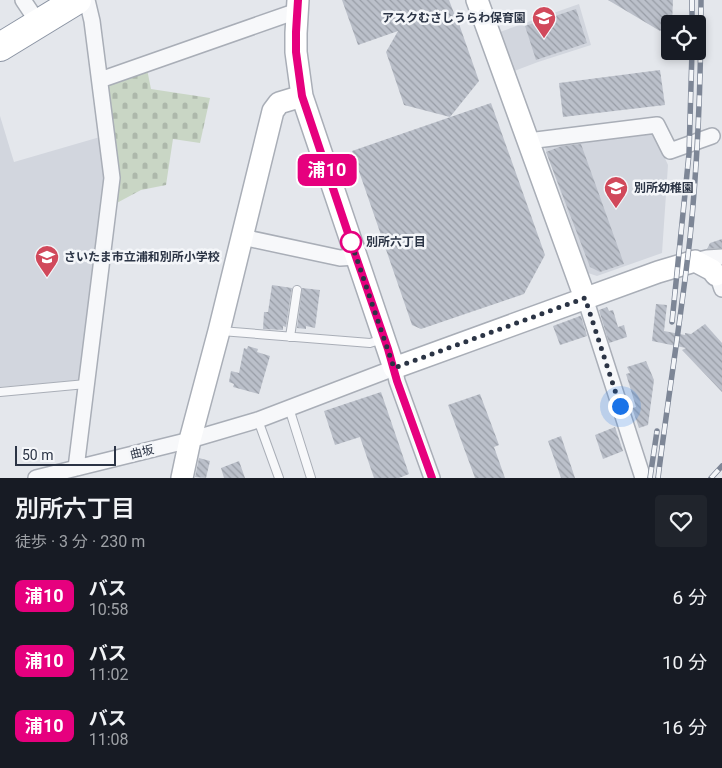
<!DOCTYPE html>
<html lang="ja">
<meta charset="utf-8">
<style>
body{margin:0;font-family:Roboto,"Noto Sans JP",sans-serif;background:#20242c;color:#f1f3f6;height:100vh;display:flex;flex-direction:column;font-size:19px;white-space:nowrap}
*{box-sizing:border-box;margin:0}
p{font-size:16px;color:#9ea1a6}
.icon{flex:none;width:28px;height:28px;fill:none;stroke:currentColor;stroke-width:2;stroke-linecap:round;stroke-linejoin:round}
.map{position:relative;height:478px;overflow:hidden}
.details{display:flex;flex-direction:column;background:#171b24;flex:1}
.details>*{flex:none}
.badge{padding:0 10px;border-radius:8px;font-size:18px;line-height:32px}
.tools{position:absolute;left:661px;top:15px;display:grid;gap:10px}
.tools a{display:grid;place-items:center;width:45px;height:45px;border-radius:5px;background:#171b24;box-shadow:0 2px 8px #0003;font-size:25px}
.scale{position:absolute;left:15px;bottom:12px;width:101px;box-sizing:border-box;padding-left:5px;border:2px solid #2b3445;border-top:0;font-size:14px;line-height:18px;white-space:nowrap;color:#2b3445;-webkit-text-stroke:4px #f4f6f9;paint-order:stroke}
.you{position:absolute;width:25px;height:25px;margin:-12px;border:4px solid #fff;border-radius:50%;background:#1a73e8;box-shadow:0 0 0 8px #1a73e833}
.map>.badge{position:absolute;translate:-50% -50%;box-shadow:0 0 0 2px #fff}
.round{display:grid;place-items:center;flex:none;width:52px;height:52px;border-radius:5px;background:#20242c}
.head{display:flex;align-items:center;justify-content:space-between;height:85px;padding:0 15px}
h1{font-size:24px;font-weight:600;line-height:38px}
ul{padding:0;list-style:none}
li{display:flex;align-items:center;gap:15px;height:65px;padding:0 15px}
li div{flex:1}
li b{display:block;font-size:19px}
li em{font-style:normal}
li .badge{min-width:55px;font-weight:700;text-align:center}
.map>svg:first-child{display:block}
.built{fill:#d2d6de}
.cemetery{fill:url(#cemetery-stones)}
.building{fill:url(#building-back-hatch)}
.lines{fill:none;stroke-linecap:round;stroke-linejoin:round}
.lane-casing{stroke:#a9aeb7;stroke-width:10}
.street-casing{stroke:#a9aeb7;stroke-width:18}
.secondary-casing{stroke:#a9aeb7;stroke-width:24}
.highway-casing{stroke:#8b94a3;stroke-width:30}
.lane{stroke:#f7f8fa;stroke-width:8}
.street{stroke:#f7f8fa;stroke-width:15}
.secondary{stroke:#fff;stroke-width:21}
.highway{stroke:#fff;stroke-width:28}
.rail-casing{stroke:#7d8696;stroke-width:5.5}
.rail{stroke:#f4f6f9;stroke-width:4;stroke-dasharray:11;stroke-linecap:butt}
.line-casing{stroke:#fff;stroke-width:11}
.line{stroke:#e6007e;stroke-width:8}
.walk{stroke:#2b3445;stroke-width:5;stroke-dasharray:0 9}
.stop-dot{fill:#fff;stroke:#e6007e;stroke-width:2.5}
.labels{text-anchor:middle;stroke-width:5;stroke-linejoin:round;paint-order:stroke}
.poi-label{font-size:12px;font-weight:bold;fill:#2b3445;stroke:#f4f6f9;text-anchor:start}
.stop-label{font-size:12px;font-weight:bold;fill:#2b3445;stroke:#f4f6f9;text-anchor:start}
.street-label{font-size:12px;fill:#2b3445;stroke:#f4f6f9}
</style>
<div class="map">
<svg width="722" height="478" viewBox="0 0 722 478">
<defs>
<pattern id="cemetery-stones" width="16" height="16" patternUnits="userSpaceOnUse" patternTransform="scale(1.25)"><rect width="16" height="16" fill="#c9d6c5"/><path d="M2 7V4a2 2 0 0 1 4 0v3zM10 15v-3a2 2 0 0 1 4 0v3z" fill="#adb8ab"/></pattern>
<pattern id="building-back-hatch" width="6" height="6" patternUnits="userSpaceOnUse" patternTransform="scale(1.25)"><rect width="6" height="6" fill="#bbc0ca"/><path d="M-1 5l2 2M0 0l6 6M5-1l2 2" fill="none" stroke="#989da6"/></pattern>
</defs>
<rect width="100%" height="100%" fill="#e4e7ec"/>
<path class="built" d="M579,4L591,45L538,62L509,73L497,33Z
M0,116L14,162L100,137L107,177L82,380L0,387Z
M652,130L668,165L662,253L597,276L588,273L543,142Z"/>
<path class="cemetery" d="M147,69L151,89L210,98L200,143L173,139L166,185L141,190L113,205L106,84Z"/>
<path class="building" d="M342,0H449L457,21H458L479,81L450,117L404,105L386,52L398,31L358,45Z
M608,0H673L672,24H670V31L664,27L660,31Z
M576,9L587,43L536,60L525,26Z
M660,70L665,105L563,117L559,83Z
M491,103L545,255L524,294L421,329L412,325L352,151Z
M581,144L624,264L600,272L590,267L546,152L562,146Z
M722,239V248L707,249L710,243Z
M272,285L292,288L286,327L283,326V330L263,329L264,312H268Z
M302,288L320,290L315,328L306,326V329L297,328Z
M656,304L667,305L664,331L685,335V333L691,334L705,324L722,343V392L682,350L686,348L652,341Z
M607,307L609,311L613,310L618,327L624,325L627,337L609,343L599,310Z
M580,316H581L587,336L560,345L553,326Z
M248,346L258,349L257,352L270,356L259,394L233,387L234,384L229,382L231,371L239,373L244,348L247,349Z
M646,361L654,380L648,425L639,428L632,408L636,407L626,374L630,373L627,367Z
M381,392L409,474L399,478H374L360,437L335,445L324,411Z
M480,394L499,445L494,447L505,478H475L448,405Z
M615,427L623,451L603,459L595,435Z
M561,436L575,478H561L548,441Z
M199,458L210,461L206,478L195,477Z
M239,461L245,478H224L221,468Z"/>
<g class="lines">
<g class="lane-casing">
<path id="lane" d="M221,331L370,343L383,339
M290,337L297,290
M0,392L86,384
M289,408L311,478
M258,420L279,478"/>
</g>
<g class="street-casing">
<path id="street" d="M23,0L39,24
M100,80L297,11
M528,141L657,125L670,151L712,136
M242,237L340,258L356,257
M695,261L707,258L722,257
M716,275L718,277L722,289
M585,298L643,478
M76,468L112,178L92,21L87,0
M36,478L190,440L258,420L394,368L397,381L432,478"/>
</g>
<g class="secondary-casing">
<path id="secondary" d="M298,0L296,33V52L302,96L394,368L658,272L695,261L712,270L716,275
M477,0L585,298
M182,478L190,440L219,331L273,111L279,103L302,96"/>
</g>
<g class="highway-casing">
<path id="highway" d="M0,47L77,0"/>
</g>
<use href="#lane" class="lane"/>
<use href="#street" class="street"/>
<use href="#secondary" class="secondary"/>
<use href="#highway" class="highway"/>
<g class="rail-casing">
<path id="rail" d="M692,0V24
M672,322L689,154L692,51
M650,478L657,431
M658,478C668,398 681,318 690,238C698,159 701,79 701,0
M711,478L722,466"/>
</g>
<use href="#rail" class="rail"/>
</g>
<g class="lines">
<g class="line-casing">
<path id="line" d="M298,0L296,32V52L302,96L356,257L388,349L397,381L432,478"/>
</g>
<use href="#line" class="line"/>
<path class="walk" d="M351,242L350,239L394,368L585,298L620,406"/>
</g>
<defs>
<g id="school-pin" transform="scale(1.25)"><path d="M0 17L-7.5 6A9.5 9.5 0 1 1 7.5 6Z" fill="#d1495b" stroke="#f4f6f9"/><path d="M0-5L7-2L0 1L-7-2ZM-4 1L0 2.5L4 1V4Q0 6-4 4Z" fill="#fff"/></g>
</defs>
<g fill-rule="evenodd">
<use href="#school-pin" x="544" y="18"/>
<use href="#school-pin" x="616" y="188"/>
<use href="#school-pin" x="47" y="257"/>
</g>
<circle class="stop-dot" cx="351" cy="242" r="10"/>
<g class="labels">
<g class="poi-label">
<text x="526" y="22" text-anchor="end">アスクむさしうらわ保育園</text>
<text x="634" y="192">別所幼稚園</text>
<text x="64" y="261">さいたま市立浦和別所小学校</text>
</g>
<g class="stop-label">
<text x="366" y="246">別所六丁目</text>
</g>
<g class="street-label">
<text transform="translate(142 452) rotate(-14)" y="4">曲坂</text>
</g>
</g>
</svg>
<div class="tools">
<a><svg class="icon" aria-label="locate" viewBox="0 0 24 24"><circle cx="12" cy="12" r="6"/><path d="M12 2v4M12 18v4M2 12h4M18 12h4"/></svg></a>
</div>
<div class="scale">50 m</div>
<div class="you" style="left:620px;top:406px"></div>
<b class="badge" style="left:327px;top:170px;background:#e6007e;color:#fff">浦10</b>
</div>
<section class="details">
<div class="head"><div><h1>別所六丁目</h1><p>徒歩 · 3 分 · 230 m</p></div><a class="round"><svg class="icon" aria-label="heart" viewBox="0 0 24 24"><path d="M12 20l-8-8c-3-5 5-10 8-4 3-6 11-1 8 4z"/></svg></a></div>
<ul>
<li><span class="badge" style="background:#e6007e;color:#fff">浦10</span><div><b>バス</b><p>10:58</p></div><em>6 分</em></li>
<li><span class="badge" style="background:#e6007e;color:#fff">浦10</span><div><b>バス</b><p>11:02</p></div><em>10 分</em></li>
<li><span class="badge" style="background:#e6007e;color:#fff">浦10</span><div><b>バス</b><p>11:08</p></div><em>16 分</em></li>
</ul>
</section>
